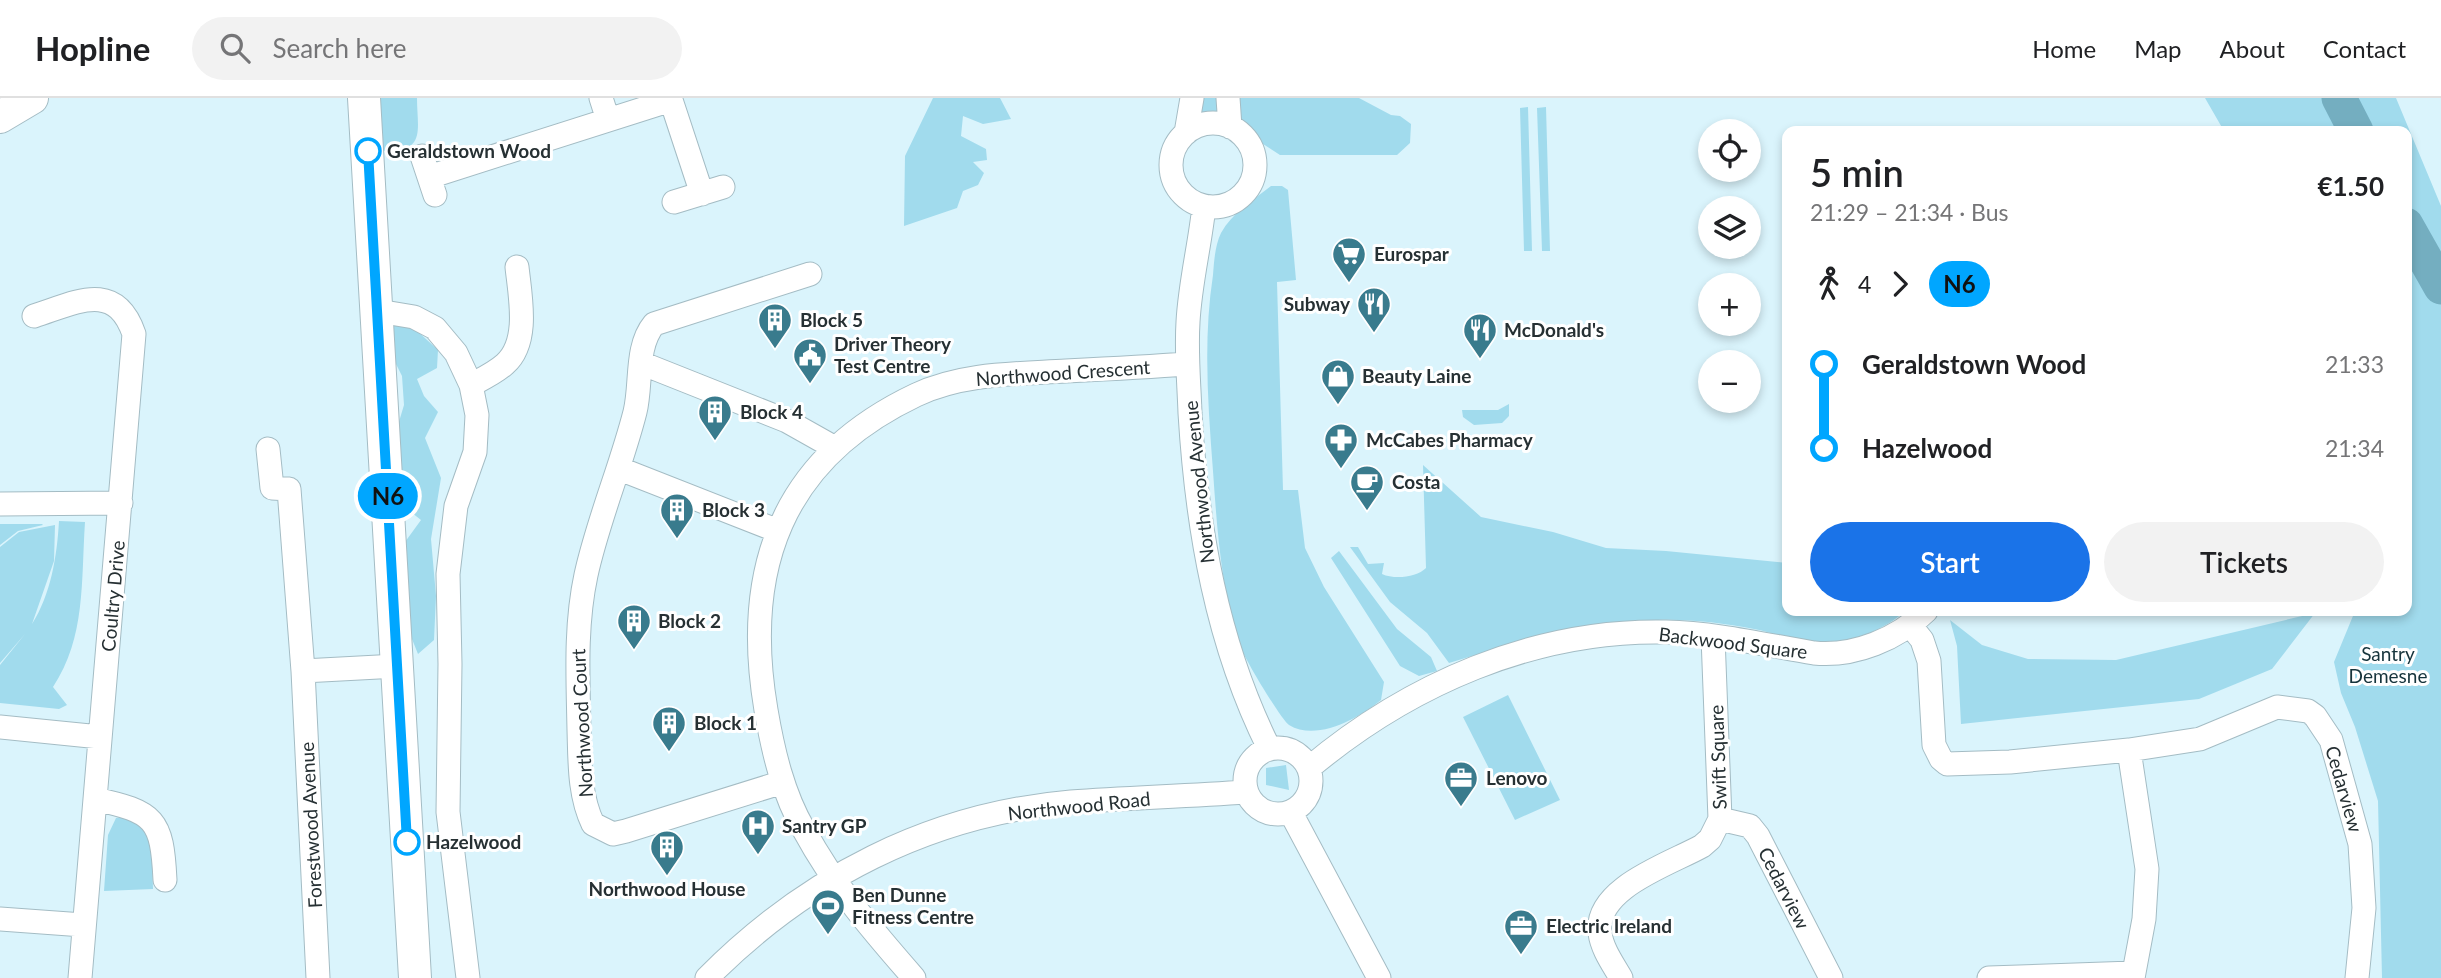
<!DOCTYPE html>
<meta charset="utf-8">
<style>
body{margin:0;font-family:Lato,sans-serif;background:#f2f2f2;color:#202124;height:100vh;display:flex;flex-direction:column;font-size:26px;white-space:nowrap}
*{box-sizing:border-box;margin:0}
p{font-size:23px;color:#757577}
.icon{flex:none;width:38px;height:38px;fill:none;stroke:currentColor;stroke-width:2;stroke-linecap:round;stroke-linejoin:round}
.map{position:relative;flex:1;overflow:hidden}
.details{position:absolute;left:1782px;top:28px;width:630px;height:490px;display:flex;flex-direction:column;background:#fff;border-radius:14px;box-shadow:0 4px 10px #0003}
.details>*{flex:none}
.badge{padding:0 14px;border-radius:23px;font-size:24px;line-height:46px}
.tools{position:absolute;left:1698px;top:21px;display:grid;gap:14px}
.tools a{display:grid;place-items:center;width:63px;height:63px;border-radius:50%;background:#fff;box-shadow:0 4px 10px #0003;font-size:35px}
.map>.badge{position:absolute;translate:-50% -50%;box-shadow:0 0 0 4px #fff}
.legs{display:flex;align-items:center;gap:10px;height:77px;padding:0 28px;font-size:23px}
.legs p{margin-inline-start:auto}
.summary{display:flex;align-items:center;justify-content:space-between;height:119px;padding:0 28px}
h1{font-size:38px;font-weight:600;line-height:52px}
.button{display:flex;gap:14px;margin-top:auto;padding:14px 28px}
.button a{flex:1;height:80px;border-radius:42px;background:#1a73e8;color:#fff;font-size:28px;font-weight:600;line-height:80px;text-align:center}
.button a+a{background:#f2f2f2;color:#202124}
ul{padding:0 28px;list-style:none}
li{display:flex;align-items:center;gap:24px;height:84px;font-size:26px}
li i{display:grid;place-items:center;width:10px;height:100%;margin:0 9px;background:currentColor}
li i::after{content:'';width:18px;height:18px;margin:-9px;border:5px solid;border-radius:50%;background:#fff}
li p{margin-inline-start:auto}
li:first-child i{background:linear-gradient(#0000 50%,currentColor 0)}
li:last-child i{background:linear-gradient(currentColor 50%,#0000 0)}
header{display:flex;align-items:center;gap:42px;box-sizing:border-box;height:98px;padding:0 35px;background:#fff;border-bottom:2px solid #e0e0e0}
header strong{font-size:33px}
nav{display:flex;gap:38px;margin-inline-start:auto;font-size:24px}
.search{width:490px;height:63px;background:#f2f2f2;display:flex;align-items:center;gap:18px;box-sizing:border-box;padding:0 24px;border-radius:38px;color:#757577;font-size:26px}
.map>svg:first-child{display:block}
.green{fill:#a1dbed}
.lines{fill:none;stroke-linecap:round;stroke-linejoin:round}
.river{stroke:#74aec0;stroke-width:35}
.street-casing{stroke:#a4bcc4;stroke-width:25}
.secondary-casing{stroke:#a4bcc4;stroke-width:34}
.street{stroke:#fff;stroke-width:23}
.secondary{stroke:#fff;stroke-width:32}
.line-1-casing{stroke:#fff;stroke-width:16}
.line-1{stroke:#00a6ff;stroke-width:10}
.stop-1-dot{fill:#fff;stroke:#00a6ff;stroke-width:3.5}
.labels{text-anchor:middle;stroke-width:6;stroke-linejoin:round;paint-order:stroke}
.stop-label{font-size:19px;font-weight:bold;fill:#263033;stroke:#fff;text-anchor:start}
.poi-label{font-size:19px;font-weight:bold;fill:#263033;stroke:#fff;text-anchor:start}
.street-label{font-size:19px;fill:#263033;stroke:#fff}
.park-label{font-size:19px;fill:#16343c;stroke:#fff}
</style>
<header>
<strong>Hopline</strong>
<div class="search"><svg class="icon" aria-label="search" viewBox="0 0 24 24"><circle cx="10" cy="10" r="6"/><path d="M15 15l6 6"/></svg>Search here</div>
<nav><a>Home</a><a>Map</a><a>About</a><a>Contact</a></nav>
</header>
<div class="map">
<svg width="2441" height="880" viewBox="0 0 2441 880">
<rect width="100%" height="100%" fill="#daf4fc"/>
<path class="green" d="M381,0H417C417,31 427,55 383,53L373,31L381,12Z
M933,0H1000L1011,21L983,26L963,18L961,38L986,51L987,62L973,64L984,75L978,87L963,93L957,110L904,128L905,58Z
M1202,0H1219L1218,16L1199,20Z
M1238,0H1359L1391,17L1400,18L1411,26L1410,45L1397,57H1280L1263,46L1241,21Z
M2205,0H2396L2441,108V880H2382L2378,703L2355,629L2341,595L2334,564L2355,513H2406V33H2224Z
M1528,9L1532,153H1524L1520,10Z
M1546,9L1550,153H1542L1537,10Z
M1271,88H1282L1288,92L1296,182L1277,184L1283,392H1298L1305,450L1324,489L1384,584L1381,602C1359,620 1317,644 1289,627C1281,622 1242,556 1239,546C1221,491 1217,430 1213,373C1208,307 1203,242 1213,177C1214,164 1215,147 1221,135C1232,115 1253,102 1271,88Z
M399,223L415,231L438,252L437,270L417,281L424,298L438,314L425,340L441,380L431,441L436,498L434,542L418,556L410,536L405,444L421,422L402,407L398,327L404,307L402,278L394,262L392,226Z
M1509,306V318L1502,325L1474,327L1463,319L1462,312H1498Z
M1423,367L1481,419L1553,434L1606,450L1666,453L1787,465V513H1905C1885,532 1850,545 1822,546C1799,546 1776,535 1754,531C1723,525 1689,521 1658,522C1583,524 1520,543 1449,565L1427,535L1390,504L1350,449H1358L1368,466L1384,465L1382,476C1395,482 1417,479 1426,470Z
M59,423L85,424C81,483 86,539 53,589L67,607L59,611L0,605V567L25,536L0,565V449L19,434L55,427L54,463L32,526C51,496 57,458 59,423Z
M0,426H42L43,427L18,433L0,447Z
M1339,453L1397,531L1431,559L1437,573L1419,578L1400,568L1331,460Z
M2315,515L2272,571L2199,601L1961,626L1957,548L1950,522L1982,547L2028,561L2116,562Z
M1508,597L1560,702L1515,722L1463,619Z
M1286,667L1289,692L1266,687V670Z
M132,717L151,732L153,791L104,793L108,737L116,720Z"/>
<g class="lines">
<path class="river" d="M2339,0L2356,33
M2406,127L2441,189"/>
<g class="street-casing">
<path id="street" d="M601,0L608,22
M1228,0L1230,29
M1171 67a42 42 0 1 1 84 0a42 42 0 1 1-84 0Z
M1186,35L1192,0
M422,58L435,97
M429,79L671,2L702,96
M674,104L723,89
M1204,108C1200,147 1190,185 1188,224C1186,255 1189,285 1190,315C1197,431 1217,546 1269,650
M378,213L414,219L435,230L456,255L471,287L477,317L475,354L456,408L448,476L450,566L448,714L468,880
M34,218C75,205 115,181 134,236L80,880
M641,265L787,323L835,350
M471,287C482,281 495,275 505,266C530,244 520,198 517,169
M268,351L272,390L289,391L303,573L318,880
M620,371L778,433
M0,406L121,405
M1910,527L1922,542L1929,563L1934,647L1941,661L1947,666L2010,664L2129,652L2200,641L2277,609L2308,613L2315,618L2331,642L2360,746L2364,810L2357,880
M303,573L397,568
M0,629L100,639
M1245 683a33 33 0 1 1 66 0a33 33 0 1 1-66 0Z
M2129,652L2147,771L2144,821L2133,880
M1309,670C1408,587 1534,531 1666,534C1715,535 1766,547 1814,555C1854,559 1898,541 1926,513
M783,684L626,733L613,736L593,726C579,697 580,664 579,632C578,580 575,528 586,477C598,422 621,369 635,314C642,286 635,249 654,226L810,176
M95,701C155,714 162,721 165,782
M1291,715L1379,880
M1720,721L1750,728L1758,738L1831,880
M0,821L83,827
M707,880C806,780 930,716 1071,704C1130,700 1188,698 1246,694
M914,880C872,832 835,789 804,732C783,696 773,653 766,612C742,471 781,361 916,297C962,275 1016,276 1066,273C1107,271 1147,269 1187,266
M1621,880C1613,866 1602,851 1600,835C1594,790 1670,766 1702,748L1710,741L1720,721L1713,539
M1989,880L2133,875"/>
</g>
<g class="secondary-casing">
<path id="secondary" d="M364,0L415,880
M0,19L32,0"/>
</g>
<use href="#street" class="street"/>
<use href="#secondary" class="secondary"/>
</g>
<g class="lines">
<g class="line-1-casing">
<path id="line-1" d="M368,53L407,744"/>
</g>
<use href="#line-1" class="line-1"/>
</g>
<defs>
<g id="supermarket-pin" transform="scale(1.75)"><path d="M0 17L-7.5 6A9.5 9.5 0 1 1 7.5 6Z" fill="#397b8d" stroke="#fff"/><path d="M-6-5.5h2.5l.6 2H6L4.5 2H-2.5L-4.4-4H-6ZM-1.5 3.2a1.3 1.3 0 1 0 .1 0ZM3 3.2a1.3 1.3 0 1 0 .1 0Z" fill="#fff"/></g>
<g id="restaurant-pin" transform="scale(1.75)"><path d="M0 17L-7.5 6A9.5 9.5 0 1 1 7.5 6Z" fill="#397b8d" stroke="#fff"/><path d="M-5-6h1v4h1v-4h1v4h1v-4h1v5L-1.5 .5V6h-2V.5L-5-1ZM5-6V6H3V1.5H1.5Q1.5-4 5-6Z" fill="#fff"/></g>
<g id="building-pin" transform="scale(1.75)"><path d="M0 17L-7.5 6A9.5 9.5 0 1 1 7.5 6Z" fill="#397b8d" stroke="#fff"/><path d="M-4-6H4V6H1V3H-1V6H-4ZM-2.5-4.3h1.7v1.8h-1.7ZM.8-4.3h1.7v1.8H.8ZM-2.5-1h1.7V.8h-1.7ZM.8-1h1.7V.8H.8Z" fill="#fff"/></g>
<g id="civic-pin" transform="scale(1.75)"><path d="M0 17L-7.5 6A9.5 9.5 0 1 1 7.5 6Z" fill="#397b8d" stroke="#fff"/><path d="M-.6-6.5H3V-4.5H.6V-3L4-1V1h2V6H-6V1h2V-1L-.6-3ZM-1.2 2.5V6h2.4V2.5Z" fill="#fff"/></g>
<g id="shop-pin" transform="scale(1.75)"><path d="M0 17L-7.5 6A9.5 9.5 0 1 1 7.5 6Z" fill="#397b8d" stroke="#fff"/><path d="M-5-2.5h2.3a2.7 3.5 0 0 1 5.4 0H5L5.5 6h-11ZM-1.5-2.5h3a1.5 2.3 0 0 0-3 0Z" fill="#fff"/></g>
<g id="pharmacy-pin" transform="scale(1.75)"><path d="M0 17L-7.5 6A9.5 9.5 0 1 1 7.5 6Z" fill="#397b8d" stroke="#fff"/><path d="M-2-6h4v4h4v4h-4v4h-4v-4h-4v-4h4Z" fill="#fff"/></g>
<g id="cafe-pin" transform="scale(1.75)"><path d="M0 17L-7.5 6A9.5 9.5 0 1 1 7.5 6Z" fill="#397b8d" stroke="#fff"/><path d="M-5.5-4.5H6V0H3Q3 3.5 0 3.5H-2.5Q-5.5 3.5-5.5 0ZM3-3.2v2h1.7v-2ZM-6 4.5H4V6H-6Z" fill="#fff"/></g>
<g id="office-pin" transform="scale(1.75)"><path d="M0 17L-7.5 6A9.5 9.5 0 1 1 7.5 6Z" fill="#397b8d" stroke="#fff"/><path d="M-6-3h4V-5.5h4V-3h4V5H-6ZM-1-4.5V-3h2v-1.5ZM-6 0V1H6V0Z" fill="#fff"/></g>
<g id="hospital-pin" transform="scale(1.75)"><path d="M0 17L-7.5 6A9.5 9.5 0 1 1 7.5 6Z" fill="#397b8d" stroke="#fff"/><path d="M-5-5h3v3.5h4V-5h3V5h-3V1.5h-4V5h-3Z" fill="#fff"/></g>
<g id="stadium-pin" transform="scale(1.75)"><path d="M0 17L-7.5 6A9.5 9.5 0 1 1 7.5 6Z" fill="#397b8d" stroke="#fff"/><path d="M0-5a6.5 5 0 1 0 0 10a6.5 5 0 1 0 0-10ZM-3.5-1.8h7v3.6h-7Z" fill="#fff"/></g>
</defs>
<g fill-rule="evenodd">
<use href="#supermarket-pin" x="1349" y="156"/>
<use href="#restaurant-pin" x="1374" y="206"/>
<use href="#building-pin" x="775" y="222"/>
<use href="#restaurant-pin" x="1480" y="232"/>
<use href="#civic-pin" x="810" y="257"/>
<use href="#shop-pin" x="1338" y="278"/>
<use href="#building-pin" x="715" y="314"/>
<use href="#pharmacy-pin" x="1341" y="342"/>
<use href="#cafe-pin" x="1367" y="384"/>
<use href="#building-pin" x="677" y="412"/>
<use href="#building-pin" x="634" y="523"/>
<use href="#building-pin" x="669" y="625"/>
<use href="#office-pin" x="1461" y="680"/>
<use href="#hospital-pin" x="758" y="728"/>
<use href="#building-pin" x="667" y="749"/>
<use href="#stadium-pin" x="828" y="808"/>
<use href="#office-pin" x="1521" y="828"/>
</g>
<g class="stop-1-dot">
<circle cx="368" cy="53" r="12"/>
<circle cx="407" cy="744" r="12"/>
</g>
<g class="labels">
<g class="stop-label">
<text x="387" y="60">Geraldstown Wood</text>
<text x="426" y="751">Hazelwood</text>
</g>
<g class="poi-label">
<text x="1374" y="163">Eurospar</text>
<text x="1350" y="213" text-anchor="end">Subway</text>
<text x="800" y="229">Block 5</text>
<text x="1504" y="239">McDonald's</text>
<text x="834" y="253">Driver Theory<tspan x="834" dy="22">Test Centre</tspan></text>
<text x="1362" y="285">Beauty Laine</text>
<text x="740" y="321">Block 4</text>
<text x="1366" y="349">McCabes Pharmacy</text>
<text x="1392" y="391">Costa</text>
<text x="702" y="419">Block 3</text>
<text x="658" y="530">Block 2</text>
<text x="694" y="632">Block 1</text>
<text x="1486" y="687">Lenovo</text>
<text x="782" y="735">Santry GP</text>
<text x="667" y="798" text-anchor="middle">Northwood House</text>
<text x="852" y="804">Ben Dunne<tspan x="852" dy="22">Fitness Centre</tspan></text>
<text x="1546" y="835">Electric Ireland</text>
</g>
<g class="street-label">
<text transform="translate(1063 275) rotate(-4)" y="7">Northwood Crescent</text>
<text transform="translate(1199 384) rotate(-96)" y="7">Northwood Avenue</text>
<text transform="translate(113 498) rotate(-85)" y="7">Coultry Drive</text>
<text transform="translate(1733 545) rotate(7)" y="7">Backwood Square</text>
<text transform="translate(582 625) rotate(-93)" y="7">Northwood Court</text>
<text transform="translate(1718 659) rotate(-92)" y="7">Swift Square</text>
<text transform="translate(2344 691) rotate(74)" y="7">Cedarview</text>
<text transform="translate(1079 708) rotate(-6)" y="7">Northwood Road</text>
<text transform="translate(311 727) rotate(-93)" y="7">Forestwood Avenue</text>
<text transform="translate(1784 790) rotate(63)" y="7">Cedarview</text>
</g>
<g class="park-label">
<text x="2388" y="563">Santry<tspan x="2388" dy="22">Demesne</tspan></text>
</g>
</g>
</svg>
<div class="tools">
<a><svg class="icon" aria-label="locate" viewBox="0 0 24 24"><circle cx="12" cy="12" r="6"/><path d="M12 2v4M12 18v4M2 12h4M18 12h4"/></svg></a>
<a><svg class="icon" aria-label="layers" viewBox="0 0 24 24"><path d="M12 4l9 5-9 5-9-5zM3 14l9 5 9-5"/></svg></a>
<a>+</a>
<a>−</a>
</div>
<b class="badge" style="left:388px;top:398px;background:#00a6ff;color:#111">N6</b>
<section class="details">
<div class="summary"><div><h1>5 min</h1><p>21:29 – 21:34 · Bus</p></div><b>€1.50</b></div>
<div class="legs"><svg class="icon" aria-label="walk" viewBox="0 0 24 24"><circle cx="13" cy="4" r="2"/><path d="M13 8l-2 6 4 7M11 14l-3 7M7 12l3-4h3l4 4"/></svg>4<svg class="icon" aria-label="forward" viewBox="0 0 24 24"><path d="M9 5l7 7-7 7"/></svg><b class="badge" style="background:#00a6ff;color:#111">N6</b></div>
<ul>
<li><i style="color:#00a6ff"></i><b>Geraldstown Wood</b><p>21:33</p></li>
<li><i style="color:#00a6ff"></i><b>Hazelwood</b><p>21:34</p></li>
</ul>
<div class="button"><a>Start</a><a>Tickets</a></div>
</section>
</div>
